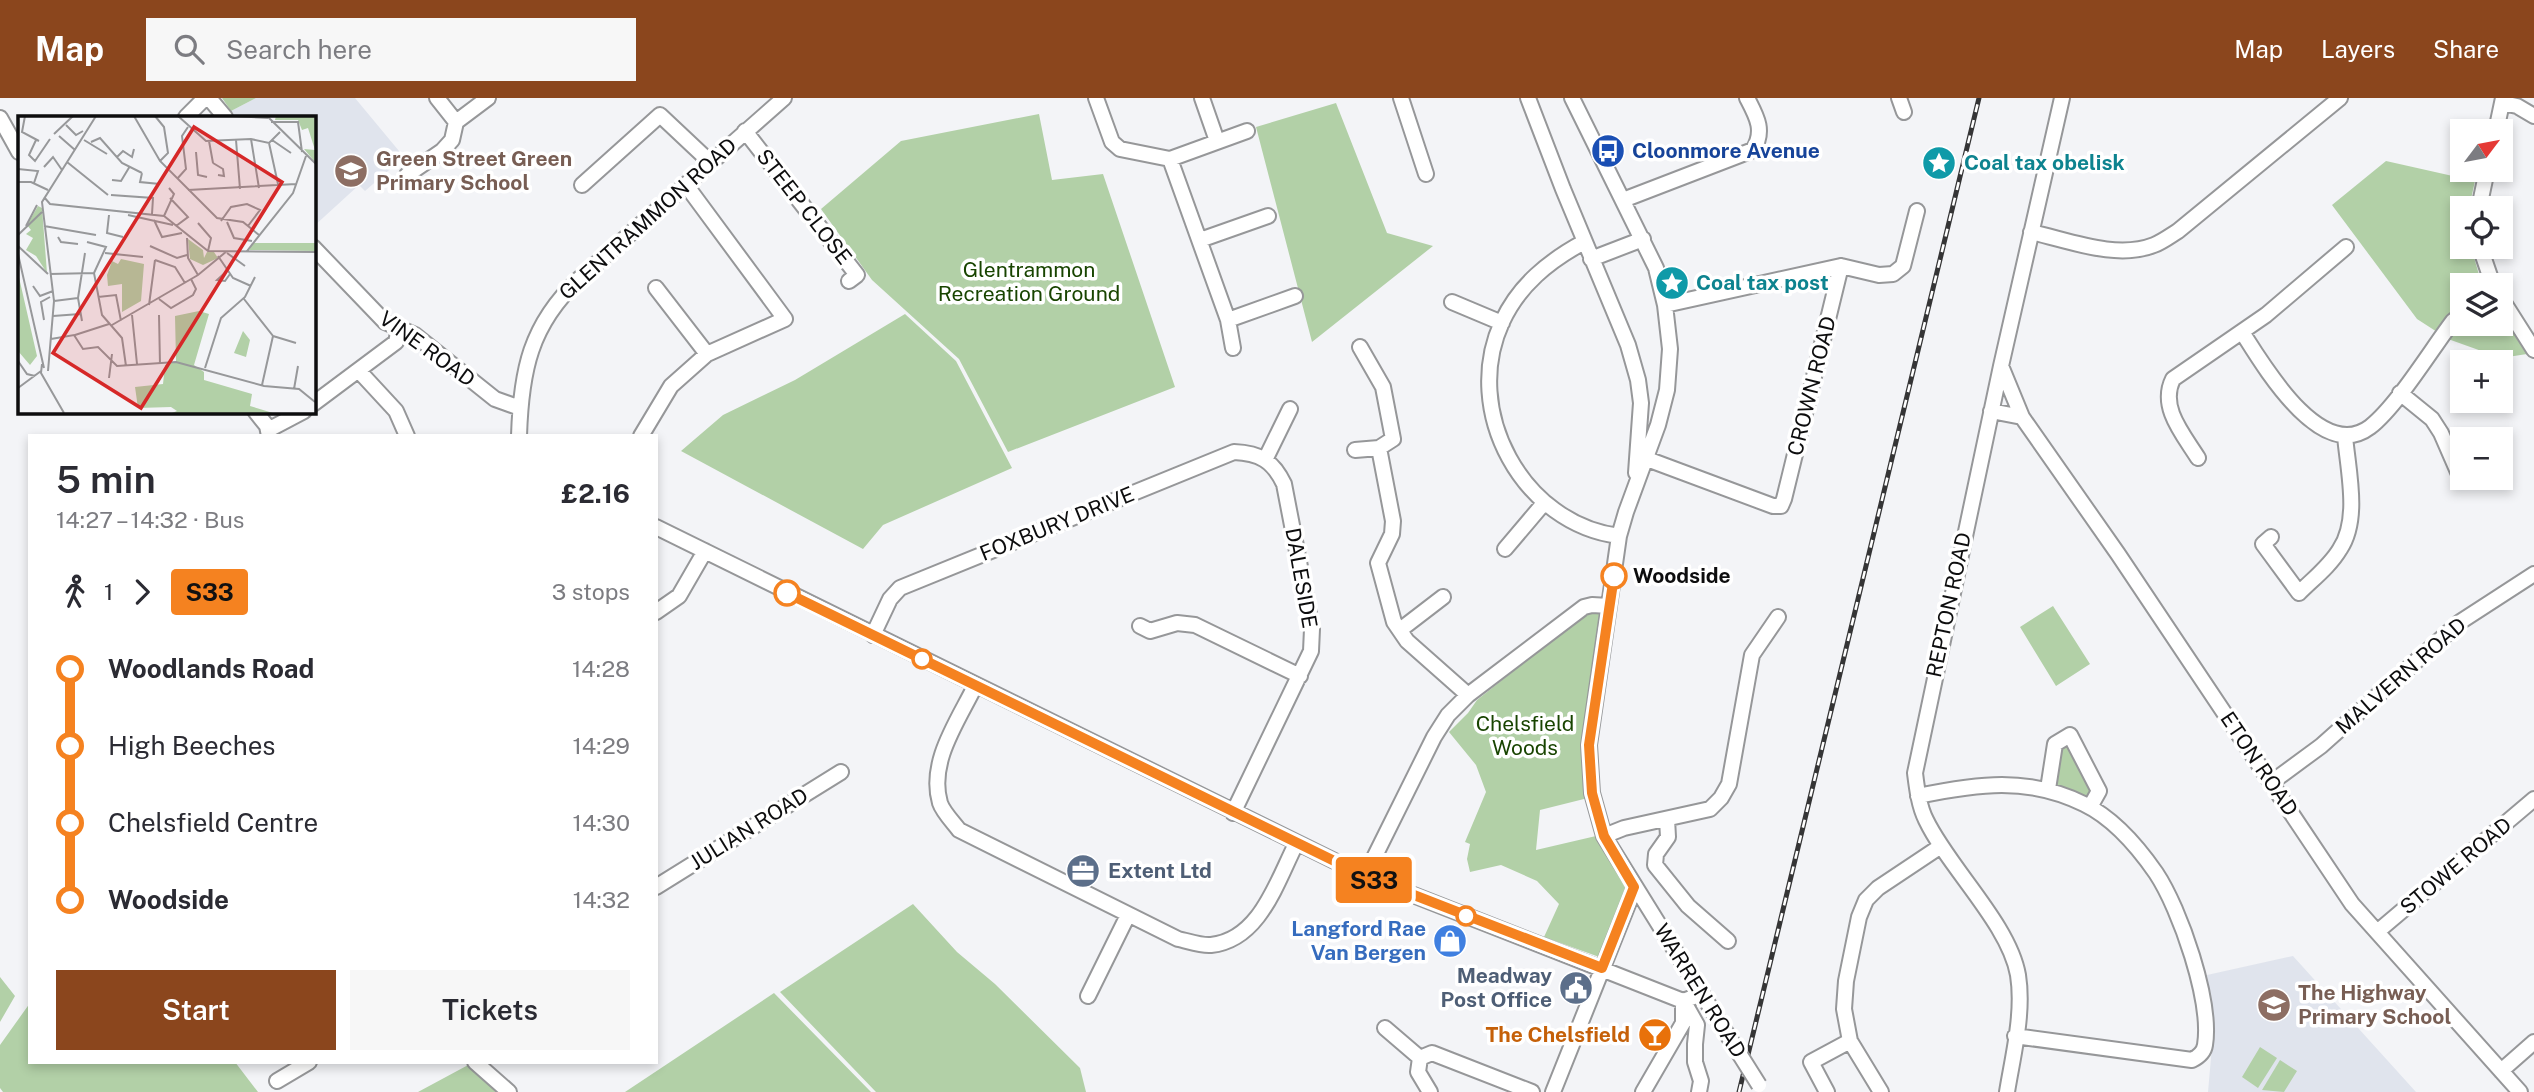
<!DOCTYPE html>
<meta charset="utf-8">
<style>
body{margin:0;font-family:"Public Sans",sans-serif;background:#f7f7f7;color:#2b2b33;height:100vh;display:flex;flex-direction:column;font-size:26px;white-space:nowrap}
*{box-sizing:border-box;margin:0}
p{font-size:23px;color:#7c7c81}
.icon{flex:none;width:38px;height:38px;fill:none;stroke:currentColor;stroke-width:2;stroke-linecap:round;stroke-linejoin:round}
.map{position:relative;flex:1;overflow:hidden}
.panel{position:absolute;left:28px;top:336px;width:630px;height:630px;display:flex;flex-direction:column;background:#fff;border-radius:0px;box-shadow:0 4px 10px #0003}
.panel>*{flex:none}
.badge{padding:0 14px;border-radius:5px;font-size:24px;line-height:46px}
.needle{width:46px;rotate:58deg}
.buttons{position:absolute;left:2450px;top:21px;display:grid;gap:14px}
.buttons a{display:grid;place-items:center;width:63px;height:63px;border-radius:0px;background:#fff;box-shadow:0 4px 10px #0003;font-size:35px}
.map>.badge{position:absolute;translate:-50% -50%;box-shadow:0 0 0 4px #fff}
.legs{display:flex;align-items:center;gap:10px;height:77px;padding:0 28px;font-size:23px}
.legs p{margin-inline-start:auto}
.headline{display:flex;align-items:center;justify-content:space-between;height:119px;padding:0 28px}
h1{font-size:38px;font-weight:600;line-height:52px}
.primary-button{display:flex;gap:14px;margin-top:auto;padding:14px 28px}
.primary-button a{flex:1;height:80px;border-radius:0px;background:#8b461d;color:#fff;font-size:28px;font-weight:600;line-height:80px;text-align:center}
.primary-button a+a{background:#f7f7f7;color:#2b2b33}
ul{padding:0 28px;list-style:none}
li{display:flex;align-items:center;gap:24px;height:77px;font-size:26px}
li i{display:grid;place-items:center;width:10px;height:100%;margin:0 9px;background:currentColor}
li i::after{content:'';width:18px;height:18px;margin:-9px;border:5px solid;border-radius:50%;background:#fff}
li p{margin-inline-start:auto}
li:first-child i{background:linear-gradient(#0000 50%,currentColor 0)}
li:last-child i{background:linear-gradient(currentColor 50%,#0000 0)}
header{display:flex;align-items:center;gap:42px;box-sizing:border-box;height:98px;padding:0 35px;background:#8b461d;color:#fff}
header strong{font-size:33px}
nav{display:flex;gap:38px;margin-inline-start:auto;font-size:24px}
.search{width:490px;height:63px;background:#f7f7f7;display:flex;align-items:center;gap:18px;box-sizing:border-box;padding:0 24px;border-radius:0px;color:#7c7c81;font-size:26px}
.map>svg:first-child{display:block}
.built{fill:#e0e4ed}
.green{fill:#b2d0a7}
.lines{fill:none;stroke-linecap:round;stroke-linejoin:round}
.minor-casing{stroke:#969799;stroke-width:18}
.minor{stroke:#fff;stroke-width:14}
.rail-casing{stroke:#353536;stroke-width:5}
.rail{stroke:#fff;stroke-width:2.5;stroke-dasharray:8;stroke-linecap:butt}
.minor-bridge-casing{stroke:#969799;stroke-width:18;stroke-linecap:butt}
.minor-bridge{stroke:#fff;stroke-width:14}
.line-1-casing{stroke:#fff;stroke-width:16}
.line-1{stroke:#f58220;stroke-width:10}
.stop-1-dot{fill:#fff;stroke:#f58220;stroke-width:3.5}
.labels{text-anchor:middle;stroke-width:7;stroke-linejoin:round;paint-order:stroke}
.transit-label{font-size:21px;font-weight:bold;fill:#164399;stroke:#fff;text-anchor:start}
.education-label{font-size:21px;font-weight:bold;fill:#785e54;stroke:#fff;text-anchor:start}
.culture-label{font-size:21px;font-weight:bold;fill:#0d838f;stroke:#fff;text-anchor:start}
.street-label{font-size:21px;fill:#0d0d0e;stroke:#fff}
.park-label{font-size:21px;fill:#184400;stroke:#fff}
.stop-label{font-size:21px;font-weight:bold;fill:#0d0d0e;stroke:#fff;text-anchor:start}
.service-label{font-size:21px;font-weight:bold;fill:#4e5e75;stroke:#fff;text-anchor:start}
.shop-label{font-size:21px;font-weight:bold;fill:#366cbe;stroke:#fff;text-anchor:end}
.food-label{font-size:21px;font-weight:bold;fill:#c56008;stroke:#fff;text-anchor:end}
.inset-road{fill:none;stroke:#97989a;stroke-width:2}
.view{fill:#d62828;fill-opacity:0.15;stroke:#d62828;stroke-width:3.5}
.inset-edge{fill:none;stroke:#0d0d0e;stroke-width:3.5}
</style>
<header>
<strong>Map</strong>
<div class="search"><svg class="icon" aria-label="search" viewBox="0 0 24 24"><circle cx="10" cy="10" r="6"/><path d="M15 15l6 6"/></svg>Search here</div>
<nav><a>Map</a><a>Layers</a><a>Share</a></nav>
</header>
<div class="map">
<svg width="2534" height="994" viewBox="0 0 2534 994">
<rect width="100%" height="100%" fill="#f3f4f7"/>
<path class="built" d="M256,0H355L404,59L365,93L359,87L313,129V19H236L231,13Z
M2293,858L2416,994H2208L2213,937L2207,877Z"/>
<path class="green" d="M222,0H256L231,13Z
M1336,5L1387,135L1433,148L1312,244L1256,29Z
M1039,16L1052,82L1103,76L1175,289L1008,354L959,261L872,182L821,111L901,43Z
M2386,63L2475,83L2469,110H2462V149H2471L2482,187H2462V226H2501V216L2527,256L2501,260L2448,241L2417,221L2332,107Z
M905,216L956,263L1012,370L883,427L863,451L681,353L723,317L795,282Z
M2053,508L2090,566L2056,588L2020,529Z
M1593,514L1604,516L1588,700L1540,712L1536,752L1596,738L1630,792L1602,860L1544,839L1559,806L1537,783L1501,767L1470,774L1467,761L1470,746L1465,744L1486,694L1476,667L1449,634L1468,615L1477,602L1584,517Z
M2066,643L2095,690L2087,705L2055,690L2058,653Z
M913,806L957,854L995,886L1080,970L1086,994H876L780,894Z
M0,879L15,898L0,924Z
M774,895L871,994H625Z
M30,905V964H235L258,994H3L0,990V947Z
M2260,949L2277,960L2258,990L2242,979Z
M2280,962L2297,973L2284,994L2262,992Z
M470,966L500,994H418Z"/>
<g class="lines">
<g class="minor-casing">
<path id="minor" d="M209,0L225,19
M437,0L456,24
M1096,0L1112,44L1120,51L1170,61L1228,222L1233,250
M1202,0L1217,43
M1401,0L1426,76
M1528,0L1563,91L1628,247L1638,282L1641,305L1636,375
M1572,0L1656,170L1665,207L1670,251L1667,292L1658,327L1626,414L1619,438L1589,647L1592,695L1604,738L1725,933
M1899,0L1904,14
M2502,5L2517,8L2534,18
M186,19L205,0
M0,20L19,54
M745,33L857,177L849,183
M2496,33L2503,0
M1170,61L1247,33
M407,77L442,53L452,42L456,24L488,0
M582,87L660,17L710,64
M1623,102L1753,52C1765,33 1757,19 1747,0
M2479,110L2487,72
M2031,134C2068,142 2116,162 2154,147C2162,144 2170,138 2178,133L2340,0
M1200,142L1268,118
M1584,144C1549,163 1519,187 1502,224C1461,313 1523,426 1619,438
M313,149L385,224L415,237L495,301L520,310
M2480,149L2493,187
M1591,161L1643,141
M656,190L707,256
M2501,200L2534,252
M1452,204L1502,225
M1665,207L1841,168L1879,177L1893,176L1903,168L1917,113
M1228,222L1295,198
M2242,234C2263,267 2321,366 2370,329C2397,308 2431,252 2453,223L2462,216
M2001,268L2022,319L2118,456L2352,806L2520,994
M359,273L396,313L407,338
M2400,295L2432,321L2441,335L2458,374L2462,373
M313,306L396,244L399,231
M255,313L267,328L269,338
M1991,313L2022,319
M268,332L304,313
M519,338C521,273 530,227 579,181L784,0
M641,338L671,288L707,256L785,221L686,87
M1379,350L1393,423L1392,436L1378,465L1394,524L1407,543L1468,597
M1355,352L1379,350L1393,341L1383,289L1360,249
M2198,360C2183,336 2159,309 2173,281L2266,217L2346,149
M1647,361L1773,408H1781L1784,401L1841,168
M1265,362L1290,311
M656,429L1365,778L1683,903L1702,896
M2271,439L2263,446L2299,495C2313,481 2330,468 2340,451C2360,421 2348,373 2345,338
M1505,451L1544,405
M656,514L679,498L705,453
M1140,528L1150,533L1177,525L1195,527L1300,578
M1400,532L1443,499
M873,537L890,501L900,490L1234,354C1260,355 1273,363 1284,386L1312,531L1311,553L1233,715
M975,588C958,623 928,664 940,705C943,714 953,724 959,732L1178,841C1188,843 1201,848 1211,847C1260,842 1277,783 1296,746
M2272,684L2321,648L2460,524L2534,476
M2048,691L2055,646L2070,637L2099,693L2090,709
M1918,698C1977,686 2027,678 2084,706C2113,720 2138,749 2156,775C2180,811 2212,903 2205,947C2204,954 2198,959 2192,962L2015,938
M1667,721L1668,739L1656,756L1655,767L1688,808L1728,843
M1604,738L1624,730L1710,711L1721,700L1729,686L1752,557L1778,519
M1365,778L1434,639L1448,617L1468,597L1584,509L1592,507L1609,508
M656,789L841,674
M2377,834L2534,701
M1088,898L1128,817
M1684,904L1697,927L1695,946V964L1701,983L1699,994
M1385,930L1420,960
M475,964L509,994
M2501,973L2534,944
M277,983L309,964
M1430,994L1418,974L1420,960L1432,955L1532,994
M1553,994L1635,789
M1643,994L1683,925V903
M1827,994L1811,964L1850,943
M1881,994L1850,943L1844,911L1846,883L1859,819L1866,802L1878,790L1941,748
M2007,994C2013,957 2024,915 2018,877C2009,826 1949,770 1926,722C1919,708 1917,691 1915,675L2001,268L2062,0"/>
</g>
<use href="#minor" class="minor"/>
<g class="rail-casing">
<path id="rail" d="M1739,994L1979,0"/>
</g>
<use href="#rail" class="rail"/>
<g class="minor-bridge-casing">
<path id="minor-bridge" d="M1725,933L1759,987"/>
</g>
<use href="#minor-bridge" class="minor-bridge"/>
</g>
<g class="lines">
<g class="line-1-casing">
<path id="line-1" d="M787,495L1365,778L1602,870L1634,789L1604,738L1592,695L1589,647L1614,478"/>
</g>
<use href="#line-1" class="line-1"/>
</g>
<defs>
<g id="bus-disc" transform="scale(1.75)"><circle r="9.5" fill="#1a4fb4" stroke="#fff"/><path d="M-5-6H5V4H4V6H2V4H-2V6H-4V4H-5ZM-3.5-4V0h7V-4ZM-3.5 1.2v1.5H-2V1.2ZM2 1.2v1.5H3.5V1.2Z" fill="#fff"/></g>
<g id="sight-disc" transform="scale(1.75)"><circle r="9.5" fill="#0f9aa8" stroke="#fff"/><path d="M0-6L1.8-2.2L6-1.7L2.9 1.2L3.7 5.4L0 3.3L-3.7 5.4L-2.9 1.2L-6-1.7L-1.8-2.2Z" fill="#fff"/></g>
<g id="school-disc" transform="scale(1.75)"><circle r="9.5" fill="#8d6e63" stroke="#fff"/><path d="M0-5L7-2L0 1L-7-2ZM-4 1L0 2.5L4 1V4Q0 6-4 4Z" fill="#fff"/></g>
<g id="office-disc" transform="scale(1.75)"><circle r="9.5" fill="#5c6f8a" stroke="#fff"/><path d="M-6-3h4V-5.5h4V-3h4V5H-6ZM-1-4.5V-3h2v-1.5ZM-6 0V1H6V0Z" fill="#fff"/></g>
<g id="shop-disc" transform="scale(1.75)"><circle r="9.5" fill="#3f7fe0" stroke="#fff"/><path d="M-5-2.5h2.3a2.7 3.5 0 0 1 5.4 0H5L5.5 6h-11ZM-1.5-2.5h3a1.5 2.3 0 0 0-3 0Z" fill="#fff"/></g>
<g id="civic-disc" transform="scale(1.75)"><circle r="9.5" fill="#5c6f8a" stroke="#fff"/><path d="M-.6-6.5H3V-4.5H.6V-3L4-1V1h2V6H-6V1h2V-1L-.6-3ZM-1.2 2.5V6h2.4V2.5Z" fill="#fff"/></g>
<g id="bar-disc" transform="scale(1.75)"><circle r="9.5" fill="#e8710a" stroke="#fff"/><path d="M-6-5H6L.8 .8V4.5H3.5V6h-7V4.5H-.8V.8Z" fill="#fff"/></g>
</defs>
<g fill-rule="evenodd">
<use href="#bus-disc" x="1608" y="53"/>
<use href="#sight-disc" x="1939" y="65"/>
<use href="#school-disc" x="351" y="73"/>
<use href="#sight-disc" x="1672" y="185"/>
<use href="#office-disc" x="1083" y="773"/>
<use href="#shop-disc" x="1450" y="843"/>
<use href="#civic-disc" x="1576" y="890"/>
<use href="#school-disc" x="2274" y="907"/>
<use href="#bar-disc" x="1655" y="937"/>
</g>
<g class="stop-1-dot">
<circle cx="1614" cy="478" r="12"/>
<circle cx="787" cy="495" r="12"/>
<circle cx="922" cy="561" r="9"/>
<circle cx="1466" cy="818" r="9"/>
</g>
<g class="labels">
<g class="transit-label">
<text x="1632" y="60">Cloonmore Avenue</text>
</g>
<g class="education-label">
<text x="376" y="68">Green Street Green<tspan x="376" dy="24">Primary School</tspan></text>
<text x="2298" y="902">The Highway<tspan x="2298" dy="24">Primary School</tspan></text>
</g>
<g class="culture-label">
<text x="1964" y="72">Coal tax obelisk</text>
<text x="1696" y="192">Coal tax post</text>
</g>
<g class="street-label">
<text transform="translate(804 109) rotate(52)" y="7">STEEP CLOSE</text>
<text transform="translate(648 121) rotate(-42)" y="7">GLENTRAMMON ROAD</text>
<text transform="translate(427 251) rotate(36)" y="7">VINE ROAD</text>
<text transform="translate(1812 288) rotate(-76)" y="7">CROWN ROAD</text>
<text transform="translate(1057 426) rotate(-22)" y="7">FOXBURY DRIVE</text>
<text transform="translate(1301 480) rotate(80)" y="7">DALESIDE</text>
<text transform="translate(1949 507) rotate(-78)" y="7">REPTON ROAD</text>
<text transform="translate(2401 578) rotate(-41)" y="7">MALVERN ROAD</text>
<text transform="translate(2259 666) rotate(56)" y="7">ETON ROAD</text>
<text transform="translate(749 731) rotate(-32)" y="7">JULIAN ROAD</text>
<text transform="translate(2456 768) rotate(-40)" y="7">STOWE ROAD</text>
<text transform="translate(1700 893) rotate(58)" y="7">WARREN ROAD</text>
</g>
<g class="park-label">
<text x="1029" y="179">Glentrammon<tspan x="1029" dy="24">Recreation Ground</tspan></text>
<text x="1525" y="633">Chelsfield<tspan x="1525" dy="24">Woods</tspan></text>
</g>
<g class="stop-label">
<text x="1633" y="485">Woodside</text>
</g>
<g class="service-label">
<text x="1108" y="780">Extent Ltd</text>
<text x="1552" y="885" text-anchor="end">Meadway<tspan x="1552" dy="24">Post Office</tspan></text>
</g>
<g class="shop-label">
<text x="1426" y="838">Langford Rae<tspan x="1426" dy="24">Van Bergen</tspan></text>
</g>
<g class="food-label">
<text x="1630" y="944">The Chelsfield</text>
</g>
</g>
<g transform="translate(18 18)">
<rect width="298" height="298" fill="#f3f4f7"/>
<path d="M258,0H297V46L286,33L297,34L290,12L284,14L280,4H257ZM20,90L24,92L29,157L18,140L8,134L15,122L8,118L13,114L9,109ZM170,123L185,134L186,142L189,136H196L200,142L185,149L172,143ZM234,127H297V135L231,134ZM103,143L126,148L123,185L104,196V168L90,170L89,159L94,145L100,148ZM0,157L19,240L12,249L0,235ZM181,195L191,198L176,249L186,256V264L234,278L232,290L255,297H154L159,295L153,291L120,292L117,271L145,268L147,249L158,245L157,200ZM225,215L232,224L228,241L216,237Z" fill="#b2d0a7"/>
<path class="inset-road" d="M7,0L4,16L21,25M116,0L142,45L199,102L225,106L241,119M137,0L146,11L150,37L142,45M160,0L188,25L233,23L251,27L262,16M214,0L250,2M249,0L298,48M253,6H280L284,36M48,9L58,19L65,15M36,18L55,0M41,20L57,34M233,23L241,72M18,24L11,39L17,45L32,23M66,24L89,38M218,24L222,73M254,24L273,37M191,25L195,47M73,26L82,22L104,47L124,57M251,27L260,68M178,36L180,59L189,61M99,41L105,35L114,41L116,33M49,46L90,79M195,47L205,53L206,60L200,59M26,51L35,41L44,54M0,53L20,55L16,67M124,57L122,66L142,68M159,63L168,53L164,20L170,11M94,64L103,65L112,50M1,66H13L30,74M170,74L278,68M93,79L135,82L134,98M26,81L32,88L146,100L190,135L298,136M152,82L170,101L158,110M91,99L89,117L105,121M110,99L155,109M146,100L156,78L151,72M136,104L144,121L164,117M203,105L213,91L229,88L242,94L230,110M209,106L216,122L234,125M180,107L193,122L190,135M8,110L19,89M26,110L78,119M0,119L24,96M40,121L43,126L60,128M169,122L170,142L180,159M69,126L88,131L76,157M0,130L30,158M132,130L159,142L169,139M229,135L275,77L288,40M87,137L125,141M209,137L227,150M0,138L26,252M200,140L215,162L233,170M137,144L157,151L167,167M210,154L199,164L207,165L212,158M32,158L76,157L84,199L104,222L108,250M15,170L22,180L35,175M80,181L98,179L103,205M141,183L153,192L175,179L178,173L173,163M226,183L255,220L244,269M36,185L60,182M131,189L137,144M114,199L119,248M141,199L142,249M35,200L62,198M26,204L23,186L32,181M64,205L60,182L67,137M94,209L180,159L209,135M57,219L91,208M255,220L278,227M33,223L56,219L65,233L80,231L99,250L158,246L246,270L281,273L297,286M0,245L9,258L17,260M24,248L23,257L46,297M187,252L203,202L227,181L237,161M30,255L36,185L24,86L78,0M91,262L94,238M0,272L23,255M276,273L280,250"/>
<path class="view" d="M176,11L264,66L123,292L35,237Z"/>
<rect width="298" height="298" class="inset-edge"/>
</g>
</svg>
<div class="buttons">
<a><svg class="needle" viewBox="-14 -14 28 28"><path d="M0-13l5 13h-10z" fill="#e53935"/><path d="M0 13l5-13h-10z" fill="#7c7c81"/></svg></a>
<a><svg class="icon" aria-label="locate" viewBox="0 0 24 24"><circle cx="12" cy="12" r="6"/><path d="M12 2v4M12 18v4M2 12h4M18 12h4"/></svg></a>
<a><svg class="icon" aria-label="layers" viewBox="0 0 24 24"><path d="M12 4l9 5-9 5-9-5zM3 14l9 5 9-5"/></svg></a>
<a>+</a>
<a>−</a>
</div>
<b class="badge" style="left:1374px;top:782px;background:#f58220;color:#111">S33</b>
<section class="panel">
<div class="headline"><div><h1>5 min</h1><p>14:27 – 14:32 · Bus</p></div><b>£2.16</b></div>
<div class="legs"><svg class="icon" aria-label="walk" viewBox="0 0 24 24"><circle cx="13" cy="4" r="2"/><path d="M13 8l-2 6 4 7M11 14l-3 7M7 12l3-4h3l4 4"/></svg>1<svg class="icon" aria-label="forward" viewBox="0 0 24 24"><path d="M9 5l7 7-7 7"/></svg><b class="badge" style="background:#f58220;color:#111">S33</b><p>3 stops</p></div>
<ul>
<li><i style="color:#f58220"></i><b>Woodlands Road</b><p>14:28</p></li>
<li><i style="color:#f58220"></i><span>High Beeches</span><p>14:29</p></li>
<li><i style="color:#f58220"></i><span>Chelsfield Centre</span><p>14:30</p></li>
<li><i style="color:#f58220"></i><b>Woodside</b><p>14:32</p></li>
</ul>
<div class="primary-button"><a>Start</a><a>Tickets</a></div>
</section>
</div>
